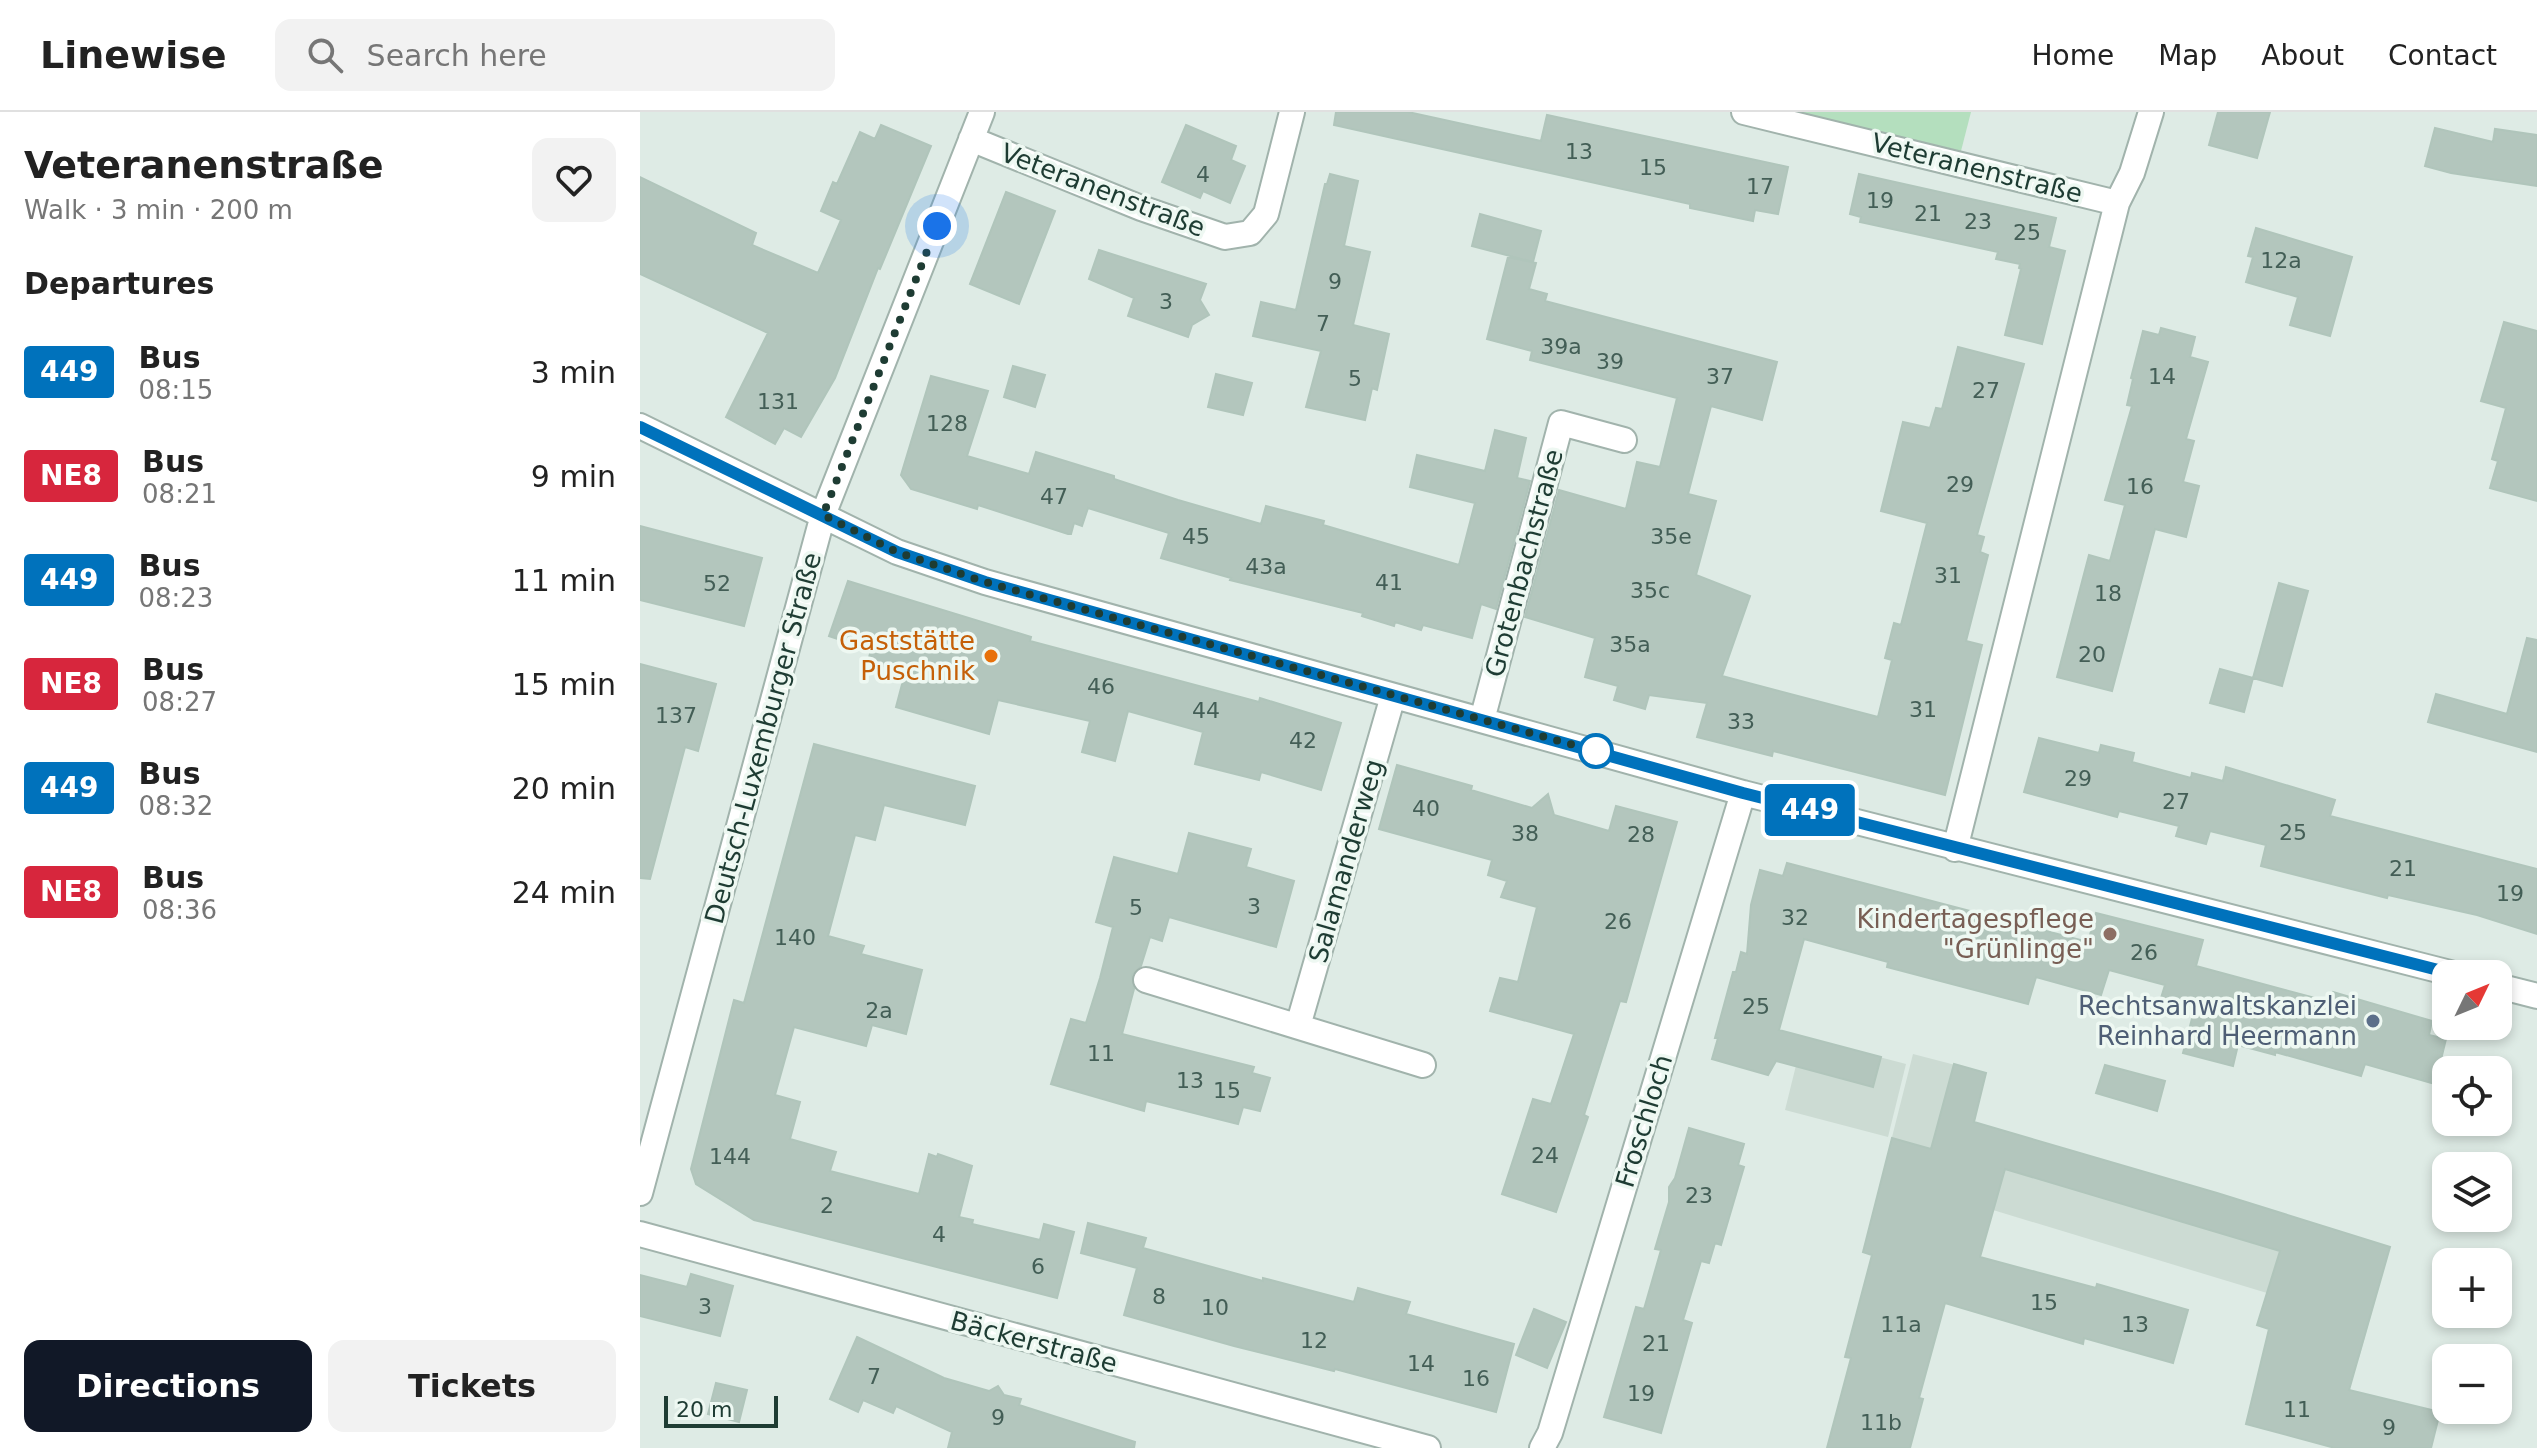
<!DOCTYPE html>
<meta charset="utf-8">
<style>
body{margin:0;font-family:"DejaVu Sans",sans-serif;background:#f2f2f2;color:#222;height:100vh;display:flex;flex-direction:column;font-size:30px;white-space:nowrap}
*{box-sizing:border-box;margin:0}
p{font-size:26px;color:#767676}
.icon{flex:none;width:44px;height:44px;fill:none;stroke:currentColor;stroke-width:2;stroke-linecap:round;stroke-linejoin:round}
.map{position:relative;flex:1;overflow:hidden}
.details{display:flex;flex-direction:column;background:#fff;width:640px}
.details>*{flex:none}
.badge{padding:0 16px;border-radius:6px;font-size:28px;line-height:52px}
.needle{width:52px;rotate:47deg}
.tools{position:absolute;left:1792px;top:848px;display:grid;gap:16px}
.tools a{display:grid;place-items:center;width:80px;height:80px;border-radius:16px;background:#fff;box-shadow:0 4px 12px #0003;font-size:40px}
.scale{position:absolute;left:24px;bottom:20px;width:114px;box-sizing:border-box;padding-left:8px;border:4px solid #1e3c33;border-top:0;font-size:22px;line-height:28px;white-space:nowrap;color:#1e3c33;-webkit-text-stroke:6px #eef8f2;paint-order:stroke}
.you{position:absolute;width:40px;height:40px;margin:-20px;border:6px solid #fff;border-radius:50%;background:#1a73e8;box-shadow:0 0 0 12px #1a73e833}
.map>.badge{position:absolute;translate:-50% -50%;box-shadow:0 0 0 4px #fff}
h2{padding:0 24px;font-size:30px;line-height:72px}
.round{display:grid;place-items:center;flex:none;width:84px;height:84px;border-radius:16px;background:#f2f2f2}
.headline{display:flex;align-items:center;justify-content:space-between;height:136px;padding:0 24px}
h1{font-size:38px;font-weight:700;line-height:60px}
.button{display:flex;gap:16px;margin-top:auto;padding:16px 24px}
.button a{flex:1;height:92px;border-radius:16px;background:#111827;color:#fff;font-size:32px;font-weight:700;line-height:92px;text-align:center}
.button a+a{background:#f2f2f2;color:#222}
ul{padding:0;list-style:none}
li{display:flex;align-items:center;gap:24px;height:104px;padding:0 24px}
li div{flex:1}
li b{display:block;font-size:30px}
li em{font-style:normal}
li .badge{min-width:88px;font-weight:700;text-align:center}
header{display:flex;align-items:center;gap:48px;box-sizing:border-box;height:112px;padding:0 40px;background:#fff;border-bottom:2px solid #e0e0e0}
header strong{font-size:38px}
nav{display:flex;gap:44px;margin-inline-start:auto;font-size:28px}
.search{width:560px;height:72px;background:#f2f2f2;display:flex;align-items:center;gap:20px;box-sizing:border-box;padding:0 28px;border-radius:16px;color:#767676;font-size:30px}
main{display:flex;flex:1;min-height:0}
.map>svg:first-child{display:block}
.built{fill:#ccdbd3}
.green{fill:#b4dfbe}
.building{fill:#b3c6bd;stroke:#b0c5bb;stroke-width:2}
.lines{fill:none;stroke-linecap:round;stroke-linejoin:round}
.street-casing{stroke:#a1b3ac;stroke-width:28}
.street{stroke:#fff;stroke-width:24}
.line-casing{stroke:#fff;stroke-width:18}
.line{stroke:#0072bc;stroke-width:12}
.walk{stroke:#1e3c33;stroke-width:8;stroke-dasharray:0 14.4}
.food-dot{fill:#e8710a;stroke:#eef8f2;stroke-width:3}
.stop-dot{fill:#fff;stroke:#0072bc;stroke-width:4}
.education-dot{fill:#8d6e63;stroke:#eef8f2;stroke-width:3}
.service-dot{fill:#5c6f8a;stroke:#eef8f2;stroke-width:3}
.labels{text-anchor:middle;stroke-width:7;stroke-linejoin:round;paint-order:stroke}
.number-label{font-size:22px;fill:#435e56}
.street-label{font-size:26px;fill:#1e3c33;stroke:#eef8f2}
.food-label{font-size:26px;fill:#c56008;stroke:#eef8f2;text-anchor:end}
.education-label{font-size:26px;fill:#785e54;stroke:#eef8f2;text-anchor:end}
.service-label{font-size:26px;fill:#4e5e75;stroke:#eef8f2;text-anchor:end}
</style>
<header>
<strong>Linewise</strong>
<div class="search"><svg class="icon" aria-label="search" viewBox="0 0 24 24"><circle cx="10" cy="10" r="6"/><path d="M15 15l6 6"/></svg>Search here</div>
<nav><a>Home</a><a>Map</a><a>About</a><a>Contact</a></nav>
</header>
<main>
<section class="details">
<div class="headline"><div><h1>Veteranenstraße</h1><p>Walk · 3 min · 200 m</p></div><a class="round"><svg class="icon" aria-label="heart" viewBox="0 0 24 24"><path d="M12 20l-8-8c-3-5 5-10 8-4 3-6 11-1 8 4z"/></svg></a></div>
<h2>Departures</h2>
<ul>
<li><span class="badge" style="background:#0072bc;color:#fff">449</span><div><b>Bus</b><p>08:15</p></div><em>3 min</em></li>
<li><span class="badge" style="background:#d7263d;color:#fff">NE8</span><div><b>Bus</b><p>08:21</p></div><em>9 min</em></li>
<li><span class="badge" style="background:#0072bc;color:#fff">449</span><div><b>Bus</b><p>08:23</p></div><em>11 min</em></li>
<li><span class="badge" style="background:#d7263d;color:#fff">NE8</span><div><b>Bus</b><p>08:27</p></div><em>15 min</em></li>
<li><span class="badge" style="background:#0072bc;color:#fff">449</span><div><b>Bus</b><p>08:32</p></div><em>20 min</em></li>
<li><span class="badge" style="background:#d7263d;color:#fff">NE8</span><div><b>Bus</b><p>08:36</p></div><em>24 min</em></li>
</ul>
<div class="button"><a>Directions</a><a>Tickets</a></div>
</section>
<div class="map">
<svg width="1897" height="1336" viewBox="0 0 1897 1336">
<rect width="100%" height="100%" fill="#deebe5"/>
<path class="built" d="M1163,925L1266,952L1248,1025L1145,998Z
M1273,942L1346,961L1324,1045L1577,1081L1750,1135L1719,1246L1617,1213L1627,1181L1353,1098L1334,1170L1223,1140Z"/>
<path class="green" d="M1158,0H1331L1321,39Z"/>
<path class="building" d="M696,0H768L901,29L907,3L1148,55L1138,102L1115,98L1113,109L1050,96V92L694,13Z
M1578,0H1630L1617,46L1569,33Z
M241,13L291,34L240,157L238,156L195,266L161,325L144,316L135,332L86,305L128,221L0,162V65L116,121L112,133L178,161L201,108L181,99L193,70L197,72L220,20L235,27Z
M546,13L596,34L591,48L605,54L590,91L563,79L560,86L522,70Z
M1795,16L1853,30L1855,17L1897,23V74L1811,61L1785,54Z
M690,62L718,69L704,134L730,140L713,213L749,222L737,278L732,276L725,308L666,295L681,239L613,224L621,190L656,198L685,72H687Z
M1219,62L1416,106L1409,135L1425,139L1402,232L1365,223L1381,157L1379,156L1380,152L1356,147L1358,140L1220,110L1221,105L1210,102Z
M366,80L415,99L379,192L330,172Z
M840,102L901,119L893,150L832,134Z
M1616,116L1712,145L1690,224L1650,213L1658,185L1606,170L1613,145L1608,144Z
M459,138L566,172L560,188L569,203L552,213L548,225L488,204L494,186L449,167Z
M868,145L896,151L889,177L907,182L905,189L1137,250L1122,308L1071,294L1048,382L1076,389L1056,463L1110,484L1082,564L1238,605L1252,548L1245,546L1254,511L1261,513L1287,411L1241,399L1263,310L1290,316L1296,296L1302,297L1318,235L1384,252L1337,423L1344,425L1340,440L1348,443L1326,529L1342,533L1305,683L1133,639L1132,644L1057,625L1067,591L1009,583L1005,597L974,588L978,574L945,565L955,526L885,505L919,378L986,397L997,350L1020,355L1037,286L890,248L892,239L847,227Z
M1864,210L1897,219V389L1850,376L1858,349L1852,347L1866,296L1841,289Z
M1521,216L1555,225L1550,245L1568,250L1546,327L1554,329L1543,370L1559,374L1546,425L1515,417L1472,579L1417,565L1449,443L1470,449L1485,393L1465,388L1492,294L1487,293L1493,267L1491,266L1503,219L1519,223Z
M373,254L405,263L395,295L364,285Z
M576,262L612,271L603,303L568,295Z
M291,264L348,279L327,344L389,362L396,340L474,364V367L538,388L621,412L626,394L684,409L683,413L819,453L835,391L770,375L777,343L845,359L855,318L886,326L877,366L890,369L856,497L841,492L832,526L783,513L781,518L755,510L754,514L722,504L723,501L590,468L591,466L521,446L529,421L448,396L442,414L434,411L431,422H428L338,393L337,397L271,377L261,363Z
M0,414L122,446L104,514L0,488Z
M208,469L391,525L390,529L619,590L620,586L701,611L681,678L621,660L619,668L555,652L563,620L488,599L475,649L442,640L450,609L358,588L349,622L256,595L265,561L228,549L231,538L189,524Z
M1639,471L1668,479L1642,574L1613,566Z
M1887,526L1897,528V640L1788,610L1796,582L1867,602Z
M0,552L76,572L58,639L45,635L10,767L0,766Z
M1580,557L1613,566L1604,600L1570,591Z
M1399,626L1459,641L1461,633L1494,641L1492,650L1551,666L1552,661L1583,669L1586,655L1695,688L1690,704L1897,757V822L1837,803L1748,783L1747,786L1621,754L1626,733L1570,719L1566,732L1536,724L1539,714L1479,699L1477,705L1384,680Z
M174,632L335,674L325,713L244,693L235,728L215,723L188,824L224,834L221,842L282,858L266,922L232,913L226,934L154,915L135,983L160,990L150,1027L196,1040L190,1059L279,1082L289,1042L297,1045L298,1042L332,1054L319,1105L333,1108L332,1112L400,1128L404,1112L434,1120L417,1186L114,1108L56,1072L51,1057L94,888L104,891Z
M757,653L832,674L831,678L892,696L908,682L914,703L969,719L976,694L1037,710L986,890L980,889L944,1003L948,1005L916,1100L862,1082L893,987L911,992L934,922L850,899L860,866L878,870L897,795L861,785L867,769L848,763L852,748L739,717Z
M549,721L611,737L606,755L654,769L636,835L529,805L522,829L510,825L501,854L492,863L494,877L482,922L614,955L612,961L630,966L620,999L603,995L598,1012L506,989L504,999L411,972L431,907L446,911L460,866L473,815L456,810L474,745L538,762Z
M1147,751L1448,830L1456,801L1563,828L1556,854L1690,890L1693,880L1792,909L1789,923L1806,927L1795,972L1725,952L1721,964L1635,940V943L1598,933L1593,954L1543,941L1555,895L1521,886L1525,873L1469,858L1461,883L1396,865L1388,892L1247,855L1248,850L1164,827L1139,918L1241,945L1233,975L1136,949L1128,963L1072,947L1078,926H1075L1093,860H1096L1101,840L1107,842L1111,793L1120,758L1143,764Z
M1314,952L1346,961L1334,1010L1577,1081L1750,1135L1709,1278L1800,1300L1791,1336H1695L1606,1312L1629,1217L1617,1213L1640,1139L1365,1057L1340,1145L1456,1176L1457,1172L1548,1198L1533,1251L1444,1226L1443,1232L1305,1191L1279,1286L1283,1287L1270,1336H1187L1211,1246L1205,1245L1232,1143L1223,1140L1252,1026L1291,1037Z
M1465,953L1525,969L1517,999L1456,981Z
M1049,1016L1104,1032L1098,1053L1104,1055L1081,1133L1075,1131L1069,1151L1061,1149L1043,1208L1052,1211L1021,1321L964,1305L996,1195L1004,1197L1021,1138L1015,1137L1029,1090V1075L1035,1066Z
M448,1111L506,1126L503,1136L623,1169V1166L714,1190L718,1176L743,1183L770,1190L766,1202L874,1232L856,1300L695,1257L694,1259L594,1234L484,1203L497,1156L441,1141Z
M51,1162L93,1174L80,1224L0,1204V1163L47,1175Z
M894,1197L926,1210L907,1256L876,1243Z
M217,1225L304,1266L349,1279L358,1274L364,1283L381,1287L379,1293L495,1330L494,1336H308L312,1320L256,1294L253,1301L223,1288L218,1300L190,1287Z
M76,1271L107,1278L99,1310L68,1302Z"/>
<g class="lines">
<g class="street-casing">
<path id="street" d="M1104,0L1477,91
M331,27L501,96L585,125L610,121L626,102L652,0
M0,314L257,440L345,470L1103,681L1814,862
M842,608L921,311L984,328
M1315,737L1477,91L1492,61L1511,0
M506,868L783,953
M1858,874L1897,884
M658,914L753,584
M0,1081L183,403L342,0
M0,1122L788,1336
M902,1336L910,1321L1103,681"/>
</g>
<use href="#street" class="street"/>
</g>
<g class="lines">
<g class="line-casing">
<path id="line" d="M0,315L257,440L345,470L1103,681L1814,862"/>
</g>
<use href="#line" class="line"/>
<path class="walk" d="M297,114L183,403L257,440L345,470L959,640L956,639"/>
</g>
<circle class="food-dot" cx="351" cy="544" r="8"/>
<circle class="stop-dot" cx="956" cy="639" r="16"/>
<circle class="education-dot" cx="1470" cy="822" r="8"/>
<circle class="service-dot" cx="1733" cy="909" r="8"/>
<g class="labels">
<g class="number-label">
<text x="939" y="47">13</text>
<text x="1013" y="63">15</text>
<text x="563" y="70">4</text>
<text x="1120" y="82">17</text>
<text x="1240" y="96">19</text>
<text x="1288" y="109">21</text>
<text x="1338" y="117">23</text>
<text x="1387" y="128">25</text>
<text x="1641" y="156">12a</text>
<text x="695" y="177">9</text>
<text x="526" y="197">3</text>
<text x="683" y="219">7</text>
<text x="921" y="242">39a</text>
<text x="970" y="257">39</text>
<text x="1080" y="272">37</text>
<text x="1522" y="272">14</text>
<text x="715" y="274">5</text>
<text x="1346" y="286">27</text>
<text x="138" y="297">131</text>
<text x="307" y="319">128</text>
<text x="1320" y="380">29</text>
<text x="1500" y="382">16</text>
<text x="414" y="392">47</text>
<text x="556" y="432">45</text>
<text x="1031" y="432">35e</text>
<text x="626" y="462">43a</text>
<text x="1308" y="471">31</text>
<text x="749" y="478">41</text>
<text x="77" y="479">52</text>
<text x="1010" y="486">35c</text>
<text x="1468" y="489">18</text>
<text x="990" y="540">35a</text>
<text x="1452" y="550">20</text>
<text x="461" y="582">46</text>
<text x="1283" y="605">31</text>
<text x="566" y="606">44</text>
<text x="36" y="611">137</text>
<text x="1101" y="617">33</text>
<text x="663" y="636">42</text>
<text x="1438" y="674">29</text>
<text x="1536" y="697">27</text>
<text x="786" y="704">40</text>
<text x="1653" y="728">25</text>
<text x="885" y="729">38</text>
<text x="1001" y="730">28</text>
<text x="1763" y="764">21</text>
<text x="1870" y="789">19</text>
<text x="614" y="802">3</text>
<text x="496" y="803">5</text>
<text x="1155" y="813">32</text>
<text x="978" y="817">26</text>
<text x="155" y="833">140</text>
<text x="1504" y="848">26</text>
<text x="1116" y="902">25</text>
<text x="239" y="906">2a</text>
<text x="461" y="949">11</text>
<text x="550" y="976">13</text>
<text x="587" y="986">15</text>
<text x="905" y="1051">24</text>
<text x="90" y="1052">144</text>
<text x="1059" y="1091">23</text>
<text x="187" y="1101">2</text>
<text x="299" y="1130">4</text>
<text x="398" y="1162">6</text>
<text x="519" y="1192">8</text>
<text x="1404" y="1198">15</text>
<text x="65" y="1202">3</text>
<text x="575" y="1203">10</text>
<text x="1261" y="1220">11a</text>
<text x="1495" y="1220">13</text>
<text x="674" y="1236">12</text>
<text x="1016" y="1239">21</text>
<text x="781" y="1259">14</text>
<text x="234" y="1272">7</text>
<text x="836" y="1274">16</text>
<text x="1001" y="1289">19</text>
<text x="1657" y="1305">11</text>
<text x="358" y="1313">9</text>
<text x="1241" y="1318">11b</text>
<text x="1749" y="1323">9</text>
</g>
<g class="street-label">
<text transform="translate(1337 56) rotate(14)" y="9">Veteranenstraße</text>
<text transform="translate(463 78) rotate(21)" y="9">Veteranenstraße</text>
<text transform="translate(884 451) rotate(-75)" y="9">Grotenbachstraße</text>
<text transform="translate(123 626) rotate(-75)" y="9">Deutsch-Luxemburger Straße</text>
<text transform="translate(706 749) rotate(-74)" y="9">Salamanderweg</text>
<text transform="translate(1004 1009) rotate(-73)" y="9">Froschloch</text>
<text transform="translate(394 1230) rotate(15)" y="9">Bäckerstraße</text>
</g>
<g class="food-label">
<text x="335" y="538">Gaststätte<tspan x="335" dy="30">Puschnik</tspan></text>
</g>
<g class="education-label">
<text x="1454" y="816">Kindertagespflege<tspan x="1454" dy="30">"Grünlinge"</tspan></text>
</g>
<g class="service-label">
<text x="1717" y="903">Rechtsanwaltskanzlei<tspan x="1717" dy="30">Reinhard Heermann</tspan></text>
</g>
</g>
</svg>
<div class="tools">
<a><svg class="needle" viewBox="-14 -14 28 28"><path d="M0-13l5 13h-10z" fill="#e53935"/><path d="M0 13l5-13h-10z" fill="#767676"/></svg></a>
<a><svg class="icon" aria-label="locate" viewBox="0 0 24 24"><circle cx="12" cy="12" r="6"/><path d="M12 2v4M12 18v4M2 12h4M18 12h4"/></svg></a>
<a><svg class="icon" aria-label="layers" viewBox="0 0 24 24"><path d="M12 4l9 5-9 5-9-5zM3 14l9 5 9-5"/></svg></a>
<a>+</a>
<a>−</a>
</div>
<div class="scale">20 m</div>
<div class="you" style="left:297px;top:114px"></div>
<b class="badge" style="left:1170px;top:698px;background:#0072bc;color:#fff">449</b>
</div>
</main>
